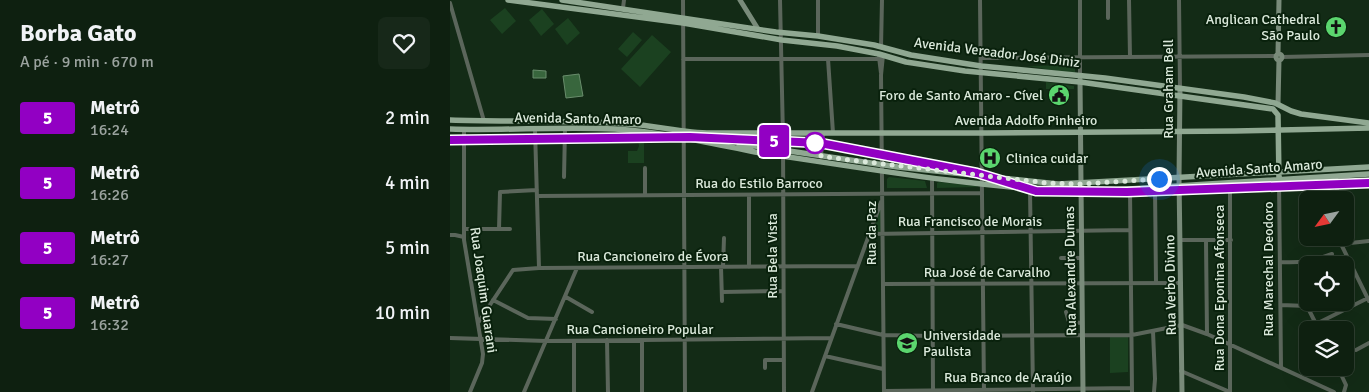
<!DOCTYPE html>
<html lang="pt">
<meta charset="utf-8">
<style>
body{margin:0;font-family:Signika,sans-serif;background:#172819;color:#f1f3f6;height:100vh;display:flex;flex-direction:column;font-size:19px;white-space:nowrap}
*{box-sizing:border-box;margin:0}
p{font-size:16px;color:#9ba39f}
.icon{flex:none;width:28px;height:28px;fill:none;stroke:currentColor;stroke-width:2;stroke-linecap:round;stroke-linejoin:round}
.map{position:relative;flex:1;overflow:hidden}
.side{display:flex;flex-direction:column;background:#0e2010;width:450px}
.side>*{flex:none}
.badge{padding:0 10px;border-radius:4px;font-size:18px;line-height:32px}
.needle{width:32px;rotate:237deg}
.controls{position:absolute;left:849px;top:191px;display:grid;gap:10px}
.controls a{display:grid;place-items:center;width:55px;height:55px;border-radius:8px;background:#0e2010;box-shadow:0 5px 20px #0002,0 0 0 1px #2e3e30;font-size:25px}
.you{position:absolute;width:25px;height:25px;margin:-12px;border:4px solid #fff;border-radius:50%;background:#1a73e8;box-shadow:0 0 0 8px #1a73e833}
.map>.badge{position:absolute;translate:-50% -50%;box-shadow:0 0 0 2px #fff}
.round{display:grid;place-items:center;flex:none;width:52px;height:52px;border-radius:8px;background:#172819}
.summary{display:flex;align-items:center;justify-content:space-between;height:85px;padding:0 20px}
h1{font-size:24px;font-weight:800;line-height:38px}
ul{padding:0;list-style:none}
li{display:flex;align-items:center;gap:15px;height:65px;padding:0 20px}
li div{flex:1}
li b{display:block;font-size:19px}
li em{font-style:normal}
li .badge{min-width:55px;font-weight:700;text-align:center}
main{display:flex;flex:1;min-height:0}
.map>svg:first-child{display:block}
.green{fill:#1b4120}
.water{fill:#38663d;stroke:#698d6c}
.lines{fill:none;stroke-linecap:round;stroke-linejoin:round}
.street{stroke:#5b665b;stroke-width:4}
.secondary{stroke:#798b7a;stroke-width:5}
.primary{stroke:#90a892;stroke-width:5.5}
.line-casing{stroke:#fff;stroke-width:11}
.line{stroke:#9200c3;stroke-width:8}
.walk{stroke:#dbe9db;stroke-width:5;stroke-dasharray:0 9}
.stop-dot{fill:#fff;stroke:#9200c3;stroke-width:2.5}
.labels{text-anchor:middle;stroke-width:4;stroke-linejoin:round;paint-order:stroke}
.poi-label{font-size:14px;fill:#dbe9db;stroke:#09210c;text-anchor:end}
.street-label{font-size:14px;fill:#dbe9db;stroke:#09210c}
</style>
<main>
<section class="side">
<div class="summary"><div><h1>Borba Gato</h1><p>A pé · 9 min · 670 m</p></div><a class="round"><svg class="icon" aria-label="heart" viewBox="0 0 24 24"><path d="M12 20l-8-8c-3-5 5-10 8-4 3-6 11-1 8 4z"/></svg></a></div>
<ul>
<li><span class="badge" style="background:#9200c3;color:#fff">5</span><div><b>Metrô</b><p>16:24</p></div><em>2 min</em></li>
<li><span class="badge" style="background:#9200c3;color:#fff">5</span><div><b>Metrô</b><p>16:26</p></div><em>4 min</em></li>
<li><span class="badge" style="background:#9200c3;color:#fff">5</span><div><b>Metrô</b><p>16:27</p></div><em>5 min</em></li>
<li><span class="badge" style="background:#9200c3;color:#fff">5</span><div><b>Metrô</b><p>16:32</p></div><em>10 min</em></li>
</ul>
</section>
<div class="map">
<svg width="919" height="392" viewBox="0 0 919 392">
<rect width="100%" height="100%" fill="#132b16"/>
<path class="green" d="M55,8L66,21L52,34L40,20Z
M92,9L104,24L91,36L79,20Z
M118,18L130,33L117,45L105,29Z
M183,32L192,40L177,57L168,49Z
M202,35L221,52L190,87L171,69Z
M625,63V74L577,66L625,65Z
M596,82L624,86V89H596Z
M187,134H194V163H178V151H187L189,146Z
M439,177L475,181L477,188H437V179Z
M489,182L526,186L527,187L487,188V183Z
M431,206L432,232L421,233Z
M660,337H678V372L660,373Z"/>
<path class="water" d="M83,70L96,71V78H83Z
M129,74L133,96L116,98L113,76Z"/>
<g class="lines">
<path class="street" d="M233,0L235,392
M330,0L333,137L334,392
M368,0V36
M530,0L534,392
M630,0V76
M658,0V18
M679,0L680,57
M729,0L730,88
M0,3L34,121
M173,8L174,0
M431,47L432,0
M433,55L431,75L434,392
M429,57L431,73
M832,57L919,55
M531,58L826,56
M233,59H429
M378,59L383,133
M14,129V240L33,354L32,363L20,392
M85,129L89,268
M371,156L373,133
M195,168V195
M886,176L888,200
M114,177L115,129
M482,178L483,392
M829,180L831,367
M780,183V392
M705,188L706,282
M680,189L682,392
M580,190L583,392
M87,196L531,193
M14,229H60
M49,229L50,192L87,190
M420,234L680,230
M0,235H5L14,237
M890,238L891,244L919,301
M731,240H781
M756,241L757,334
M891,244L919,241
M611,258H631
M831,262C851,263 863,261 882,254
M271,267L272,301
M273,267L274,238
M299,267V195
M433,284L731,283
M272,292L333,291
M116,297L142,312
M43,300L78,318L106,319
M831,305L857,306L869,330
M616,312L619,322L632,323
M28,323L63,270L89,268L407,266
M386,324L433,335L483,336L682,335L732,325L757,334L884,392
M866,324L918,298
M703,331L705,379L704,392
M0,338L96,341L381,338
M157,340L158,392
M192,340V392
M906,350L919,343
M375,356L433,369
M315,368V360H334
M888,368L896,385L894,392
M731,371L780,392
M434,391L682,388
M74,392L127,268
M124,392V341
M362,392L431,202"/>
<path class="secondary" d="M290,0L308,29
M828,53L829,0
M826 57a3 3 0 1 1 6 0a3 3 0 1 1-6 0Z
M630,79L633,392
M730,88L729,178L732,392
M828,104L829,60"/>
<path class="primary" d="M58,0L233,23L332,40L387,46L429,54L456,62L515,71L630,82L823,109L828,115L829,180
M112,0L326,32L368,36L424,45L461,55L531,66L655,78L794,97L825,103L841,111L851,114L919,123
M0,120C59,122 118,120 177,124C205,125 232,133 261,133H537L785,131L919,128
M0,129C55,131 110,126 165,129C212,132 259,143 305,152C414,168 521,187 631,192L919,174
M289,146H305L448,167L608,184L919,167"/>
</g>
<g class="lines">
<g class="line-casing">
<path id="line" d="M0,140L240,137L370,143L527,173L586,191L677,192L919,183"/>
</g>
<use href="#line" class="line"/>
<path class="walk" d="M365,143L372,145L371,156L391,159L597,183L631,184L709,179"/>
</g>
<defs>
<g id="church-disc" transform="scale(1.125)"><circle r="9.5" fill="#5bd56e" stroke="#09210c"/><path d="M-1.2-6h2.4v3.5h3.3v2.4h-3.3V6h-2.4V-.1h-3.3v-2.4h3.3Z" fill="#111"/></g>
<g id="civic-disc" transform="scale(1.125)"><circle r="9.5" fill="#5bd56e" stroke="#09210c"/><path d="M-.6-6.5H3V-4.5H.6V-3L4-1V1h2V6H-6V1h2V-1L-.6-3ZM-1.2 2.5V6h2.4V2.5Z" fill="#111"/></g>
<g id="hospital-disc" transform="scale(1.125)"><circle r="9.5" fill="#5bd56e" stroke="#09210c"/><path d="M-5-5h3v3.5h4V-5h3V5h-3V1.5h-4V5h-3Z" fill="#111"/></g>
<g id="university-disc" transform="scale(1.125)"><circle r="9.5" fill="#5bd56e" stroke="#09210c"/><path d="M0-5L7-2L0 1L-7-2ZM-4 1L0 2.5L4 1V4Q0 6-4 4Z" fill="#111"/></g>
</defs>
<g fill-rule="evenodd">
<use href="#church-disc" x="886" y="27"/>
<use href="#civic-disc" x="609" y="95"/>
<use href="#hospital-disc" x="540" y="158"/>
<use href="#university-disc" x="457" y="343"/>
</g>
<circle class="stop-dot" cx="365" cy="143" r="10"/>
<g class="labels">
<g class="poi-label">
<text x="870" y="24">Anglican Cathedral<tspan x="870" dy="16">São Paulo</tspan></text>
<text x="593" y="100">Foro de Santo Amaro - Cível</text>
<text x="556" y="163" text-anchor="start">Clinica cuidar</text>
<text x="473" y="340" text-anchor="start">Universidade<tspan x="473" dy="16">Paulista</tspan></text>
</g>
<g class="street-label">
<text transform="translate(547 52) rotate(7)" y="5">Avenida Vereador José Diniz</text>
<text transform="translate(718 89) rotate(-90)" y="5">Rua Graham Bell</text>
<text transform="translate(128 118) rotate(1)" y="5">Avenida Santo Amaro</text>
<text x="576" y="125">Avenida Adolfo Pinheiro</text>
<text transform="translate(809 168) rotate(-4)" y="5">Avenida Santo Amaro</text>
<text x="309" y="188">Rua do Estilo Barroco</text>
<text x="520" y="226">Rua Francisco de Morais</text>
<text transform="translate(421 233) rotate(-90)" y="5">Rua da Paz</text>
<text x="203" y="261">Rua Cancioneiro de Évora</text>
<text transform="translate(322 256) rotate(-90)" y="5">Rua Bela Vista</text>
<text transform="translate(818 269) rotate(-90)" y="5">Rua Marechal Deodoro</text>
<text transform="translate(620 271) rotate(-91)" y="5">Rua Alexandre Dumas</text>
<text x="537" y="277">Rua José de Carvalho</text>
<text transform="translate(720 285) rotate(-91)" y="5">Rua Verbo Divino</text>
<text transform="translate(769 288) rotate(-90)" y="5">Rua Dona Eponina Afonseca</text>
<text transform="translate(34 290) rotate(82)" y="5">Rua Joaquim Guarani</text>
<text x="190" y="334">Rua Cancioneiro Popular</text>
<text x="558" y="382">Rua Branco de Araújo</text>
</g>
</g>
</svg>
<div class="controls">
<a><svg class="needle" viewBox="-14 -14 28 28"><path d="M0-13l5 13h-10z" fill="#e53935"/><path d="M0 13l5-13h-10z" fill="#9ba39f"/></svg></a>
<a><svg class="icon" aria-label="locate" viewBox="0 0 24 24"><circle cx="12" cy="12" r="6"/><path d="M12 2v4M12 18v4M2 12h4M18 12h4"/></svg></a>
<a><svg class="icon" aria-label="layers" viewBox="0 0 24 24"><path d="M12 4l9 5-9 5-9-5zM3 14l9 5 9-5"/></svg></a>
</div>
<div class="you" style="left:709px;top:179px"></div>
<b class="badge" style="left:324px;top:141px;background:#9200c3;color:#fff">5</b>
</div>
</main>
